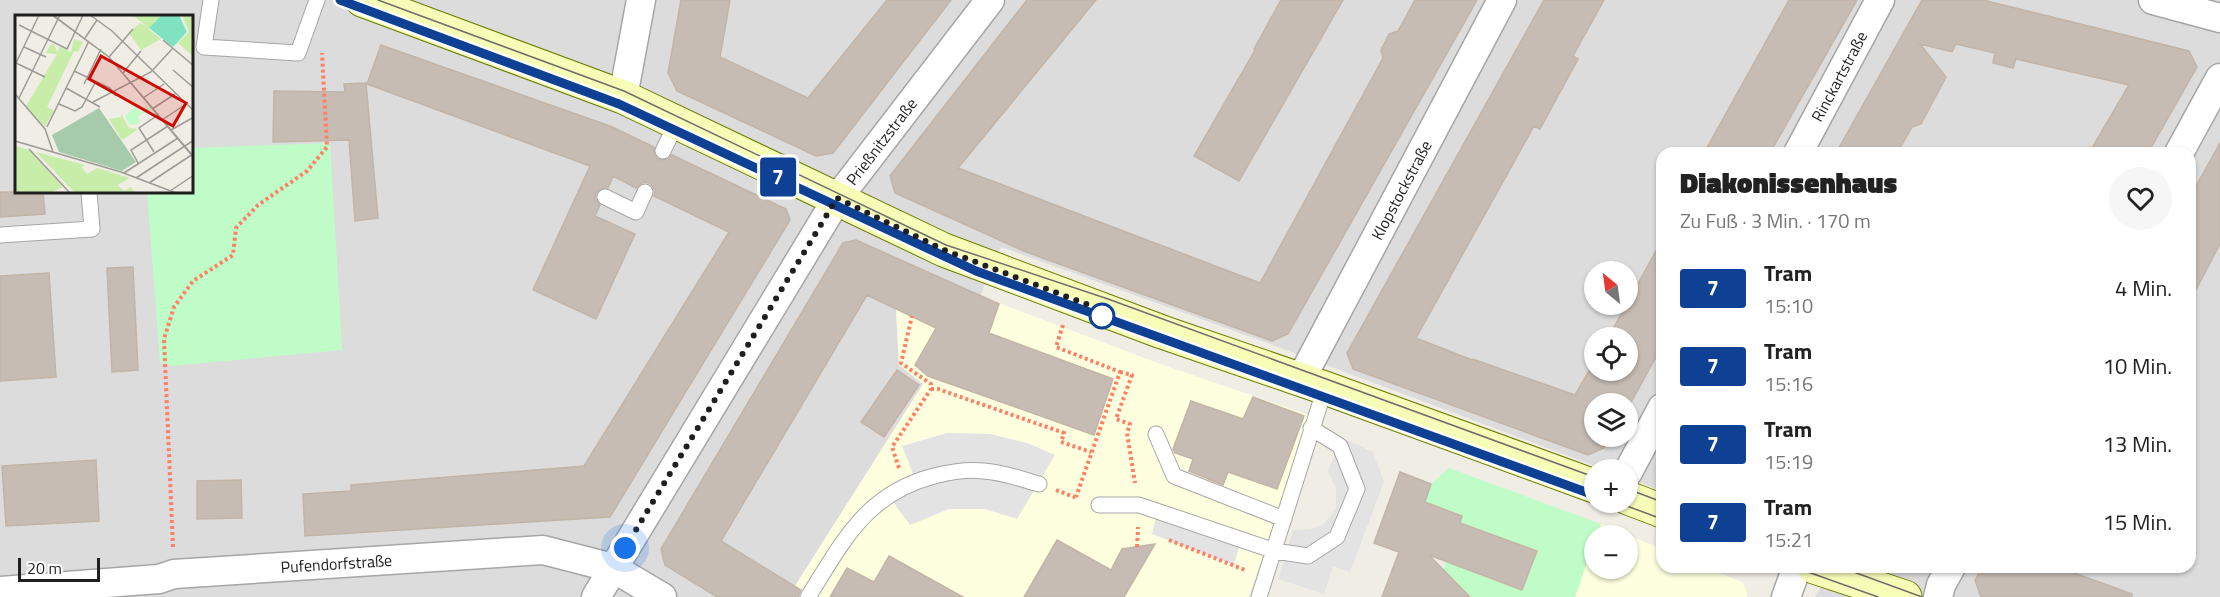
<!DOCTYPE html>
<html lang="de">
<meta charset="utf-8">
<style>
body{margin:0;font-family:"Titillium Web",sans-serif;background:#f6f6f6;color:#222;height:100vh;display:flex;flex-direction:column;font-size:22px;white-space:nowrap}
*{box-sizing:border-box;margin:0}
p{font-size:20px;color:#767676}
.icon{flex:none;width:33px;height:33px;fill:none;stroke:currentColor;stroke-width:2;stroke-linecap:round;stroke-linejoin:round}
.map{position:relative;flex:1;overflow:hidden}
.details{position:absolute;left:1656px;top:147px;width:540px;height:426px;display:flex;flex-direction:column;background:#fff;border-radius:18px;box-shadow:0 2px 4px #0004}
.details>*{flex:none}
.badge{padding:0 12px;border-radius:4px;font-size:21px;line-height:39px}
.needle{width:39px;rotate:331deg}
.buttons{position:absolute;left:1584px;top:261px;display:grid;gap:12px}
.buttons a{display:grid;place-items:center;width:54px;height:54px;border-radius:50%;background:#fff;box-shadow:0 2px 4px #0004;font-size:30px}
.scale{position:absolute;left:18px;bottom:15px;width:82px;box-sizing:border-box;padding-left:6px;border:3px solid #1f1f1f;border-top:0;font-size:16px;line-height:21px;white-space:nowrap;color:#1f1f1f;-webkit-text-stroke:4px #fff;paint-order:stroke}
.you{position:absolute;width:30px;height:30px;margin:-15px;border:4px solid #fff;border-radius:50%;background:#1a73e8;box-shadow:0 0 0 9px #1a73e833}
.map>.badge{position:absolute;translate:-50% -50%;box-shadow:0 0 0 3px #fff}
.round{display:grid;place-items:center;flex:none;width:63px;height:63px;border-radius:32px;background:#f6f6f6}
.headline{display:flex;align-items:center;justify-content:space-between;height:102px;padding:0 24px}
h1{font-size:28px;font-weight:800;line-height:45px}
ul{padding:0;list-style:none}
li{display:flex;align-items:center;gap:18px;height:78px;padding:0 24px}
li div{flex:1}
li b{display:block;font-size:22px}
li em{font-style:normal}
li .badge{min-width:66px;font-weight:700;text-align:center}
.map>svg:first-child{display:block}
.residential{fill:#dddcdc;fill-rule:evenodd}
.education{fill:#fdffdf}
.park{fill:#c0fcc8}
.parking{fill:#e3e3e3}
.building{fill:#c6bcb4;stroke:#c3b4a6;stroke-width:1.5}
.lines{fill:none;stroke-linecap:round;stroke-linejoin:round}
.lane-casing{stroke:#a6a6a6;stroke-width:17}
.street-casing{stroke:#a6a6a6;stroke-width:31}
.secondary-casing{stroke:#687c00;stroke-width:35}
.path{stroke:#ff7f67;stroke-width:4;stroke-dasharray:3 3;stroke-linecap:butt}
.lane{stroke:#fff;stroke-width:15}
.street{stroke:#fff;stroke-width:28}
.secondary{stroke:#f6fdb7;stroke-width:33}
.tram{stroke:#6d6d6d;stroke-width:1.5}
.line-casing{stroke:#fff;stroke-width:14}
.line{stroke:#0e4094;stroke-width:9}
.walk{stroke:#1f1f1f;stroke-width:6;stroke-dasharray:0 10.8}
.stop-dot{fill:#fff;stroke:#0e4094;stroke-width:3}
.labels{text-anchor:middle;stroke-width:6;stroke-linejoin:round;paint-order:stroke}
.street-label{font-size:16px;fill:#1f1f1f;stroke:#fff}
.inset-road{fill:none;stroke:#9c9b96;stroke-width:1.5}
.view{fill:#ce0b00;fill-opacity:0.15;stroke:#ce0b00;stroke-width:3}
.inset-edge{fill:none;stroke:#1f1f1f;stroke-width:3}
</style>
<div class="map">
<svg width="2220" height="597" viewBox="0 0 2220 597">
<rect width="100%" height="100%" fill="#f0ede5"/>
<path class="residential" d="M0,0H2220V597H1815L1832,567H2190V153H1662V491L1628,478V470L1603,469L1265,342L1001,247L980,296L896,309L899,365L923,384L788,597H0ZM16,16H192V192H16ZM1594,272H1628V304H1594ZM1594,338H1628V370H1594ZM1594,404H1628V436H1594Z"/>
<path class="education" d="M980,296L1163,365L1315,417L1248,597H788L923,384L899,365L896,309Z
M1601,524L1662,549V567H1706L1742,582L1748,594L1746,597H1575L1594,542V568H1628V536L1597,535Z"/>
<path class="park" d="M330,143L342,350L172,366L160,362L147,192H192V148Z
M1449,468L1601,524L1597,535L1594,536V542L1575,597H1470L1464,591L1437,586L1446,562L1522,590L1537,551L1460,523L1462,515L1425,502L1431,484Z"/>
<path class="parking" d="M947,433L990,434L1027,443L1055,455L1017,519L985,509H949L910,525L888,495L916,481L902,446Z
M1342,438L1373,452L1384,482L1350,572L1333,566L1324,594L1278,579L1293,530L1312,529L1324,524L1336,508V488L1328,471Z
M1158,511L1241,539L1234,565L1152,534Z"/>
<path class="building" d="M681,0H730L720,57L808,98L887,0H951L833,153L816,156L677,91L668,73Z
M1027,0H1096L958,168L1260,283L1383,58L1381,50L1389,34L1398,31L1415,0H1477L1288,334L1272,341L1026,252L895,193L890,176Z
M1281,0H1343L1239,181L1194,156L1255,50L1254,49Z
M1544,0H1604L1573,56L1578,59L1540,129L1534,126L1416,338L1472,360L1473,359L1575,395L1594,362V370H1628V338H1608L1662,240V346L1628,408V404H1594V436H1611L1604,448L1588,455L1353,369L1347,353Z
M1789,0H1857L1770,153H1704Z
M1922,0H1983L2189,51L2197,67L2148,153H2089L2129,85L2016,59L2013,68L1993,63L1995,53L1956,44L1952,52L1920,44L1946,77L1921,124L1912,127L1897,153H1836Z
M381,45L610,126L654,147L655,156L659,160L668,159L672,155L786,209L790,220L610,517L305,536L303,494L351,491V485L584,466L729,232L654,196L655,190L650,183L643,182L636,188L613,176L608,188L600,189L596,193L595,198L600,205L595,216L635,234L596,319L533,290L590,166L367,84Z
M366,83L378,218L355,221L349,140L273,142L274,91L345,92L344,84Z
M2220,143V244L2190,301V197Z
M0,192H43L45,214L0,217Z
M856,240L999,304L989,333L1113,379L1094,435L928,376L915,365L936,328L867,295L721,541L801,590L798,597H717L665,565L661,549L843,243Z
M133,267L138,370L112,372L107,268Z
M49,273L56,377L0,381V276Z
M897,370L919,385L884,437L861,422Z
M1253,397L1304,416L1277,489L1228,472L1223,485L1189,471L1193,459L1175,453L1173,449L1191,401L1243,419Z
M96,460L99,521L6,526L2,466Z
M1400,472L1431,484L1425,502L1462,516L1460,523L1537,551L1522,590L1429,555L1470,597H1382L1399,552L1374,543Z
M241,480L242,518L197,519V481Z
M1057,540L1111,570L1122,549L1155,544L1124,597H1024Z
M889,556L963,597H830L847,568L874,582Z
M1983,567H2058L2132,594V597H1981L1975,580Z"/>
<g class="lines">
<g class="lane-casing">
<path id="lane" d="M211,0L204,47L298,53L317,0
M663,151L677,122
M605,197L636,212L645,192
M0,235L92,229L89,192
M1156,434L1174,476L1284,519
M1099,505H1139L1275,551L1308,556L1337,537L1357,489L1340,446L1311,428
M808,597C843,542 865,494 934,476C950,472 968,469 984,471C1002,472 1021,479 1039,484
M1259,597L1325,388"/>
</g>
<g class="street-casing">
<g id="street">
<path d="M2153,0L2220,18"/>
<path d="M623,97L641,0"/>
<path id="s1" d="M1798,153L1880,0"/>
<path d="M2179,153L2220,78"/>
<path id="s2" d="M1301,379L1502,0"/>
<path d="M1628,472L1662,408"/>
<path id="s3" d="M0,591L159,579L174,574L543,550L613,568L662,597"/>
<path id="s4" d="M596,597L837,199L990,0"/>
<path d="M1786,597L1797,567"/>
<path d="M1938,597L1941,585L1951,567"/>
</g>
</g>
<g class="secondary-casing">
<path id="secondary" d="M362,0L623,97L944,250L1162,332L1325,388L1594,486
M1628,498L1662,511
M1814,567L1905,597"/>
</g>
<path class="path" d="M1063,325L1056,347L1120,372L1076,497
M1120,372L1132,375L1116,419L1130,424L1127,433L1135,483
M931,389H938L1064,433L1061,442L1091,452
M899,468L892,447L931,389V384L901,363L912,316
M1056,490L1077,498
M1169,540L1245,570
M173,547L164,339L174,307L193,281L233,255L236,228L258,205L307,171L327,147L322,53
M1137,547L1138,527"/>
<use href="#lane" class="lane"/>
<use href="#street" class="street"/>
<use href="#secondary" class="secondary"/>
<path class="tram" d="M340,0L619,104L976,271L1594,495
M378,0L624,91L946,245L1108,299L1594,477
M1628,489L1662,502
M1616,502L1662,519
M1794,567L1878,597
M1840,567L1922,597"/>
</g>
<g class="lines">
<g class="line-casing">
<path id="line" d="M340,0L619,104L976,271L1594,495"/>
</g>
<use href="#line" class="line"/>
<path class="walk" d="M625,548L837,198L944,250L1102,310V316"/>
</g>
<circle class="stop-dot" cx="1102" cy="316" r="12"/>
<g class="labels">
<g class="street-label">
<text dy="6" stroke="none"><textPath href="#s1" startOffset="87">Rinckartstraße</textPath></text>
<text dy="6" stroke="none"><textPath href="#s4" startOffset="538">Prießnitzstraße</textPath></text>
<text dy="6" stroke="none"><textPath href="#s2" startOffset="214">Klopstockstraße</textPath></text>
<text dy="6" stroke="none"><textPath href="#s3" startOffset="338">Pufendorfstraße</textPath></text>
</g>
</g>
<g transform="translate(15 15)">
<rect width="178" height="178" fill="#f0ede5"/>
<path d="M118,0H147L133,14L146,24L126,35L114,18L125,8L133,13ZM167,0H178V41L163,28L174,17ZM59,24L68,27L63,37L59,36L32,92L39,96L30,112L11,91L42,39L31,38L35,30L39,29L42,37L45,32L56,37ZM106,99L114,113L123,114L107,125L94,104L106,102ZM0,131L14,135L48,172L35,178H0ZM21,137L70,150L67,152L72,159L82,153L115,163L102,170L109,176L116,172L120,178H60Z" fill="#c7eda8"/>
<path d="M84,93L121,147L107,156L44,137L37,120Z" fill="#a5cbac"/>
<path d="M131,89L136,95L123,101L125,106L121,110L114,109L110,101L121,91L126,98L129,93L132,95Z" fill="#c0fcc8"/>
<path d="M147,0H164L172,17L158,32L134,13Z" fill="#7fe3c2"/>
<path class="inset-road" d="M37,0L94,42L179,143M38,0L94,42L179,142M75,0L97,16L179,96M4,10L52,34L68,0M70,23L82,5M148,25L179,51M9,32L31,42M94,42L118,14M1,48L30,62M0,50L24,0M158,55L179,73M59,56L95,73L101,81M108,58L126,36M69,69L86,34M51,73L85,92M0,79L30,114L38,137M4,83L45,0M128,83L149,69M78,87L136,57L158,33M44,89L60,96L67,92L81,66M137,94L160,79M147,105L171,89M32,112L74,26M156,115L179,102M0,126L106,157L161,178M14,134L55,178M139,137L124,113L143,100M123,148L116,135L153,111M109,158L163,123M121,163L179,125M134,168L178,139M155,176L179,160"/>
<path class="view" d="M86,41L171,88L158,111L74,64Z"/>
<rect width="178" height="178" class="inset-edge"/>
</g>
</svg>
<div class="buttons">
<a><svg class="needle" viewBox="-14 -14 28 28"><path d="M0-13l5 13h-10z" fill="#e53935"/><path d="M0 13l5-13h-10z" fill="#767676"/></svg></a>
<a><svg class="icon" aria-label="locate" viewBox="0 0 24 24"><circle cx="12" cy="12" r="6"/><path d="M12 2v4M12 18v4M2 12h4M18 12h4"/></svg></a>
<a><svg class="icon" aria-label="layers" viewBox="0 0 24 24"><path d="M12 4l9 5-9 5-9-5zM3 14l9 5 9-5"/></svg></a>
<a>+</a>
<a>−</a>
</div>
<div class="scale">20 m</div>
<div class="you" style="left:625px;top:548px"></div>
<b class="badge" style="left:778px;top:177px;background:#0e4094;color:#fff">7</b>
<section class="details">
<div class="headline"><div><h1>Diakonissenhaus</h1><p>Zu Fuß · 3 Min. · 170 m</p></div><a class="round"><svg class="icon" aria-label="heart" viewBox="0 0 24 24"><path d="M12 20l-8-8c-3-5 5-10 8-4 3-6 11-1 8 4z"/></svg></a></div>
<ul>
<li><span class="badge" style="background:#0e4094;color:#fff">7</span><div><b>Tram</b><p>15:10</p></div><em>4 Min.</em></li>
<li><span class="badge" style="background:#0e4094;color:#fff">7</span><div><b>Tram</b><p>15:16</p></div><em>10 Min.</em></li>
<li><span class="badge" style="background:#0e4094;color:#fff">7</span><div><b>Tram</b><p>15:19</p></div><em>13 Min.</em></li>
<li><span class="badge" style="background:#0e4094;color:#fff">7</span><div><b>Tram</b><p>15:21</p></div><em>15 Min.</em></li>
</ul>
</section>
</div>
